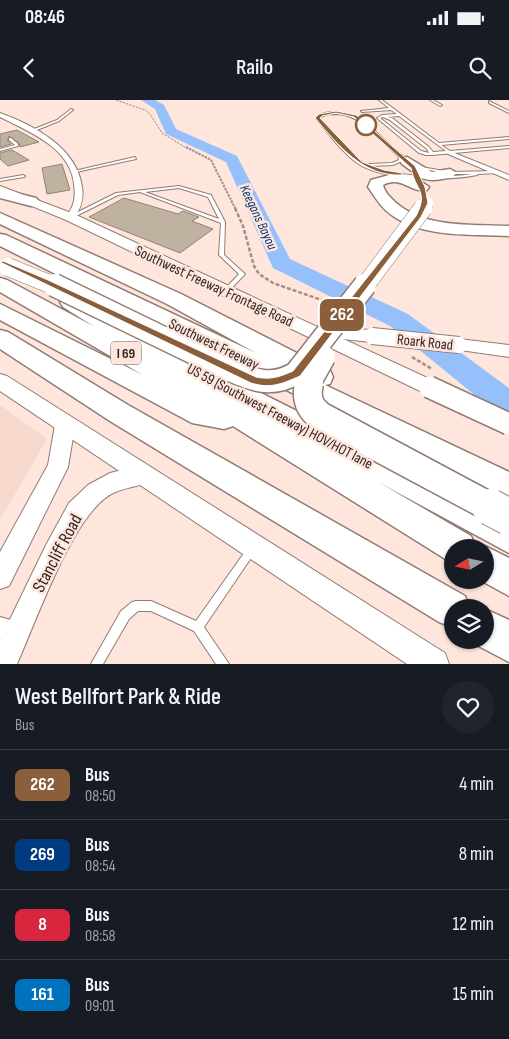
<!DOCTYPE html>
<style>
body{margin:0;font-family:"Sofia Sans Condensed",sans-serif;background:#20242c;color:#f1f3f6;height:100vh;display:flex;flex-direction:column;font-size:19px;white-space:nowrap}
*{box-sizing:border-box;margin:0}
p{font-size:16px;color:#9ea1a6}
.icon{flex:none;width:28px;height:28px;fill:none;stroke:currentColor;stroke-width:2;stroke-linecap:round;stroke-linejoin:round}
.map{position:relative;height:564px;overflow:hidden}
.details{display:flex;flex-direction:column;background:#171b24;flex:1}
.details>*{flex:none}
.badge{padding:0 10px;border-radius:8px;font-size:18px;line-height:32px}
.needle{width:32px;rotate:260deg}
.controls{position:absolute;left:444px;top:439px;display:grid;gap:10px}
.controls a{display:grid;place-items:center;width:50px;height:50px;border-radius:50%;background:#171b24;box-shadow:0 1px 4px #0004;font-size:25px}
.map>.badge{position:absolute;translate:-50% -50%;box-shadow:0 0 0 2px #fff}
.round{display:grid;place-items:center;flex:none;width:52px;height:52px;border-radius:26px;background:#20242c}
.head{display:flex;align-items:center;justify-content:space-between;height:85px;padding:0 15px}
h1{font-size:24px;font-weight:600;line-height:38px}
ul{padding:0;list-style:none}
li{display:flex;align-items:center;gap:15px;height:70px;padding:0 15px;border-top:1px solid #363941}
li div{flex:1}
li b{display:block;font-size:19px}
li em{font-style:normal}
li .badge{min-width:55px;font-weight:700;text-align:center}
.status{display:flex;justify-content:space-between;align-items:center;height:35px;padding:0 25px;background:#171b24;direction:ltr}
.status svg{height:14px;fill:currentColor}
header{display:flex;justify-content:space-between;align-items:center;height:65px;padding:0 15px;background:#171b24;font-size:22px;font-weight:600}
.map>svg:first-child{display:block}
.built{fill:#f7d8cc}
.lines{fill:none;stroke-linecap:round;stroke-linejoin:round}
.river{fill:#96c0fc;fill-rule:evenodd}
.building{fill:#bfb2a0;stroke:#918574}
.service-casing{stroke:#917c73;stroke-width:2}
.minor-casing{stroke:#917c73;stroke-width:2}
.tertiary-casing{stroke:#917c73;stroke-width:2}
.secondary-casing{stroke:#917c73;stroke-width:2}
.motorway-casing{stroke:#917c73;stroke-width:3}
.path-far2{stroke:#a19089;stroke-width:1;stroke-dasharray:2.5 1;stroke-linecap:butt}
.path-far1{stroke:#a19089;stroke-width:2;stroke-dasharray:2.5 1;stroke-linecap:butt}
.path{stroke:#a19089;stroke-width:2.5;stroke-dasharray:4 2;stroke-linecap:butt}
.service{fill:#fff;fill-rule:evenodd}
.minor{fill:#fff;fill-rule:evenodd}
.tertiary{fill:#fff;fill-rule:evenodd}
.secondary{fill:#fff;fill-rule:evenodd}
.motorway{fill:#fff;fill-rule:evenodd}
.tertiary-bridge-casing{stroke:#917c73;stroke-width:18;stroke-linecap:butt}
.secondary-bridge-casing{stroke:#917c73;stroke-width:24;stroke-linecap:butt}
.motorway-bridge-far4-casing{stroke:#917c73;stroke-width:15;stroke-linecap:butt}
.motorway-bridge-far3-casing{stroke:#917c73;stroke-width:19;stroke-linecap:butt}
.motorway-bridge-far2-casing{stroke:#917c73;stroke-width:25;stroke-linecap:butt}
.motorway-bridge-far1-casing{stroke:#917c73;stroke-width:31;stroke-linecap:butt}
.motorway-bridge-casing{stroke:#917c73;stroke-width:38;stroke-linecap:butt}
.tertiary-bridge{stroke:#fff;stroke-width:16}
.secondary-bridge{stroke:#fff;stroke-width:21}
.motorway-bridge-far4{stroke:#fff;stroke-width:14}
.motorway-bridge-far3{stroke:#fff;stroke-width:18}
.motorway-bridge-far2{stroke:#fff;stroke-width:22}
.motorway-bridge-far1{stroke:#fff;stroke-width:28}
.motorway-bridge{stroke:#fff;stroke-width:36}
.line{fill:#8b5e3c;stroke:#fff}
.stop-dot{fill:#fff;stroke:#8b5e3c;stroke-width:2.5}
.labels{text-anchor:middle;stroke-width:5;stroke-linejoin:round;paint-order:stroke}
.far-water-label{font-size:14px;font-style:italic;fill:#023877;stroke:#fee6dd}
.shield{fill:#fee6dd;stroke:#6d605b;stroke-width:1}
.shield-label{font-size:14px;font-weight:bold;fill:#2f2623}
.street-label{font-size:15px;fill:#2f2623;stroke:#fee6dd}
.near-street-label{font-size:18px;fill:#2f2623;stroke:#fee6dd}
</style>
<div class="status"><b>08:46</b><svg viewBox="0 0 49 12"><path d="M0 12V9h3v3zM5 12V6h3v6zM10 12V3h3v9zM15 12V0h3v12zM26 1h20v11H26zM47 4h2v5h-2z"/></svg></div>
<header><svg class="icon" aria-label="back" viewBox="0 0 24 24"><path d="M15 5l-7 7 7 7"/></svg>Railo<svg class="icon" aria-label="search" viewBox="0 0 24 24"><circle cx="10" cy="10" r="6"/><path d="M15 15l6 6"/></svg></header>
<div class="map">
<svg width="509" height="564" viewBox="0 0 509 564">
<rect width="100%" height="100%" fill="#fee6dd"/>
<path class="built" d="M0,305L47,339L0,420Z"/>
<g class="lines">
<path class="river" d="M141,0H155L164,5L176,29L237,56L290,159L408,214L509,288V317L498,314L390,226L273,168L226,62L166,34L155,9Z"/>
</g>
<path class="building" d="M17,30L39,42L20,47L19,43L9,36L7,40L11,44L0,47V34Z
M12,50L29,60L8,66L0,59V53Z
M62,64L70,90L47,94L42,68Z
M124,98L178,114L183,111L199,117L192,121L213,129L180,153L89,117Z"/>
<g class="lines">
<g class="service-casing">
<path id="service" d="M379,0H382L439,43L509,37V39L441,45L450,51L509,46V48L432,55H426L419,53L377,18L382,15L397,14L391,10L362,12L361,11L389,8ZM399,16L446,51L433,52L429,47L392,18L387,17ZM383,17L390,20L427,49L429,53L421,51L380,18Z
M430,0H433L442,5L440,6Z
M489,1L509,11V13L489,3Z
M71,9L73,10L59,21L32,32L29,31L57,20Z
M330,12C361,13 371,28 392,47C398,53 405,57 411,62L408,63L403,59L402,61L393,65L369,66L368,65L370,64L392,63L399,60L398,56C381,41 363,16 338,14C330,14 325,14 319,18C332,33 345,52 362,62C386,77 444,79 472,74H450L419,68L421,67L450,72L498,71L500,72L498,73L478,74L477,75C448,81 383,81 357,63C341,51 328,33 316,18L321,14Z
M9,38H11L18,44V46L0,51V49L15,45L9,40Z
M135,57L136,59L76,72L74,71Z
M23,75L25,76L24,77L0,81V79Z
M179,86L211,95L225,122L224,155L245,174L228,192L226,193L223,191L239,174L219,155L221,123L140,92L118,95L72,118L68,117L116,93ZM179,88L208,97L219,119L145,92Z
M252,444L255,446L257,449L255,452L204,527L229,564H216L194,531L151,511H138L129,519L103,564H91L121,511L132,502L136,501H151L196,521L249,446Z"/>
</g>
<g class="minor-casing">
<path id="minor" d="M0,13C34,25 77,48 82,87C84,99 81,109 73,119L70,120L66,117C74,106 76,98 74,84C70,47 29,32 0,17Z
M448,52H452L509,75V80L448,54Z
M0,517L25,524L29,531L25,538L18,542L0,539Z"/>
</g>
<g class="tertiary-casing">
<path id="tertiary" d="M318,227L372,230L378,232L380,236L378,240L372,242L312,236L310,232L312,228Z
M459,239L509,245V257L453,249L451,245L453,241Z
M65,317L72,319L75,325L68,367L9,486L0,489V452L48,365L55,325L58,319Z
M142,365L149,368L153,375L149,382C134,388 117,388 104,399C69,427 36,521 17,564H0V540L46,445L69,403L88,385L110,373Z"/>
</g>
<g class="secondary-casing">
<path id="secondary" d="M0,86L74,114L436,282L438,287L436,292L429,294L422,292L66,120L0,93Z
M0,274L7,276L445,553L449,564H407L0,291Z"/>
</g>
<g class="motorway-casing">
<path id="motorway" d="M407,57L432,72L450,69L457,73C453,77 448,78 442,79C422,83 418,75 402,64L400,61L402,58Z
M393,74L416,78L429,87L427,90C411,94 402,75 383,85C384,90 387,94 391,98C420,129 470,124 509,126V136C472,134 424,138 393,116C382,109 375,97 368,87L371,80Z
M0,89L36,98L39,101L36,104L31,106L0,98Z
M0,113L181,194L330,270L333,277L330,284L325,285L509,372V402L0,146V134L6,135L256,253L167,204L0,124Z
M0,178L7,180L95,227L63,207L60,202L63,197L70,195L77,197L120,222L509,418V453L378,382L471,436L476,448H452V462L447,460L233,326L224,329L192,323L0,220V204L143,275L0,192Z
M0,230L8,232L128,305L465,496L470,508H452V527L439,522L110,321L0,249Z
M485,446L509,458V496L480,480H485V448H480Z
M485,509L509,520V562L471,542V540H485Z"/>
</g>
<path class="path-far2" d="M116,0L145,10L150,14L162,33L188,49"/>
<path class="path-far1" d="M186,47L211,60L236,110"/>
<path class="path" d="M235,108L243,126L254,166L259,174L273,183L330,203
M412,257L432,269"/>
<use href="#service" class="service"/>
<use href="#minor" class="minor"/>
<use href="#tertiary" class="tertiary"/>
<use href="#secondary" class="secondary"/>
<use href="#motorway" class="motorway"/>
<g class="tertiary-bridge-casing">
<path id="tertiary-bridge" d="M372,236L459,245"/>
</g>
<g class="secondary-bridge-casing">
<path id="secondary-bridge" d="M429,287L509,324"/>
</g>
<g class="motorway-bridge-far4-casing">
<path id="motorway-bridge-far4" d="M422,110L426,103"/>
</g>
<g class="motorway-bridge-far3-casing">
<path id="motorway-bridge-far3" d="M8,167L57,187
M364,187L423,108"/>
</g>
<g class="motorway-bridge-far2-casing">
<path id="motorway-bridge-far2" d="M54,185L225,268C251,279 270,289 296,273L365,185
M309,284L324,257"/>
</g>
<g class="motorway-bridge-far1-casing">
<path id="motorway-bridge-far1" d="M309,283C306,297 308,307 320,316L492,408"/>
</g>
<g class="motorway-bridge-casing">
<path id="motorway-bridge" d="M490,407L509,417"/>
</g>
<use href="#tertiary-bridge" class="tertiary-bridge"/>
<use href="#secondary-bridge" class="secondary-bridge"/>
<use href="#motorway-bridge-far4" class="motorway-bridge-far4"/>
<use href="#motorway-bridge-far3" class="motorway-bridge-far3"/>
<use href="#motorway-bridge-far2" class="motorway-bridge-far2"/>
<use href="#motorway-bridge-far1" class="motorway-bridge-far1"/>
<use href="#motorway-bridge" class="motorway-bridge"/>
</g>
<path class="line" d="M336,11L356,15L415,66L425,87L428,103L421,117L300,276C282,284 270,289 251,283L0,162L3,161L48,180L256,277C271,280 279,277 293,271L416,116C429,91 415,90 411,68L354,17L336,13L322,16L320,18L362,62L384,70L402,73V75C363,77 338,45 315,18L319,14Z"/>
<circle class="stop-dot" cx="366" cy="25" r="10"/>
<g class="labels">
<g class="far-water-label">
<text transform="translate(259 117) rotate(65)" y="5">Keegans Bayou</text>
</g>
<rect class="shield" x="111" y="241.5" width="30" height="23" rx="4"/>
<g class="shield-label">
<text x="126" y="258">I 69</text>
</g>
<g class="street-label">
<text transform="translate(214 186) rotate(25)" y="5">Southwest Freeway Frontage Road</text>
<text transform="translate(425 242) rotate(6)" y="5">Roark Road</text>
<text transform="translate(214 244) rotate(26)" y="5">Southwest Freeway</text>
<text transform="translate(280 316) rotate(28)" y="5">US 59 (Southwest Freeway) HOV/HOT lane</text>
</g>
<g class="near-street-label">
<text transform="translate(57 453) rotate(-62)" y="6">Stancliff Road</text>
</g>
</g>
</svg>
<div class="controls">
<a><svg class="needle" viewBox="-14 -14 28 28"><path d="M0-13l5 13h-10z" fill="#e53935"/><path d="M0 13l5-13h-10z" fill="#9ea1a6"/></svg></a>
<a><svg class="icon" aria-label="layers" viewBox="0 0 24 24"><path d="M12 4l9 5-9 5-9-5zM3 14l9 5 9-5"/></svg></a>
</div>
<b class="badge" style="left:342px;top:215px;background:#8b5e3c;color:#fff">262</b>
</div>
<section class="details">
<div class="head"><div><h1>West Bellfort Park &amp; Ride</h1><p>Bus</p></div><a class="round"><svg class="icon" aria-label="heart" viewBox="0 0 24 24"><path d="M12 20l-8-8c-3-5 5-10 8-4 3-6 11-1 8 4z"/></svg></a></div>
<ul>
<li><span class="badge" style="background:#8b5e3c;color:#fff">262</span><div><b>Bus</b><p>08:50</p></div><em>4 min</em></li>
<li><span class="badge" style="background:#003b80;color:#fff">269</span><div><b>Bus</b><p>08:54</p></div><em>8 min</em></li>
<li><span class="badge" style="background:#d7263d;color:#fff">8</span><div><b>Bus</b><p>08:58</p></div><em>12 min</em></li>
<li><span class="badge" style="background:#0072bc;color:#fff">161</span><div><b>Bus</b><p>09:01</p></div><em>15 min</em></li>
</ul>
</section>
